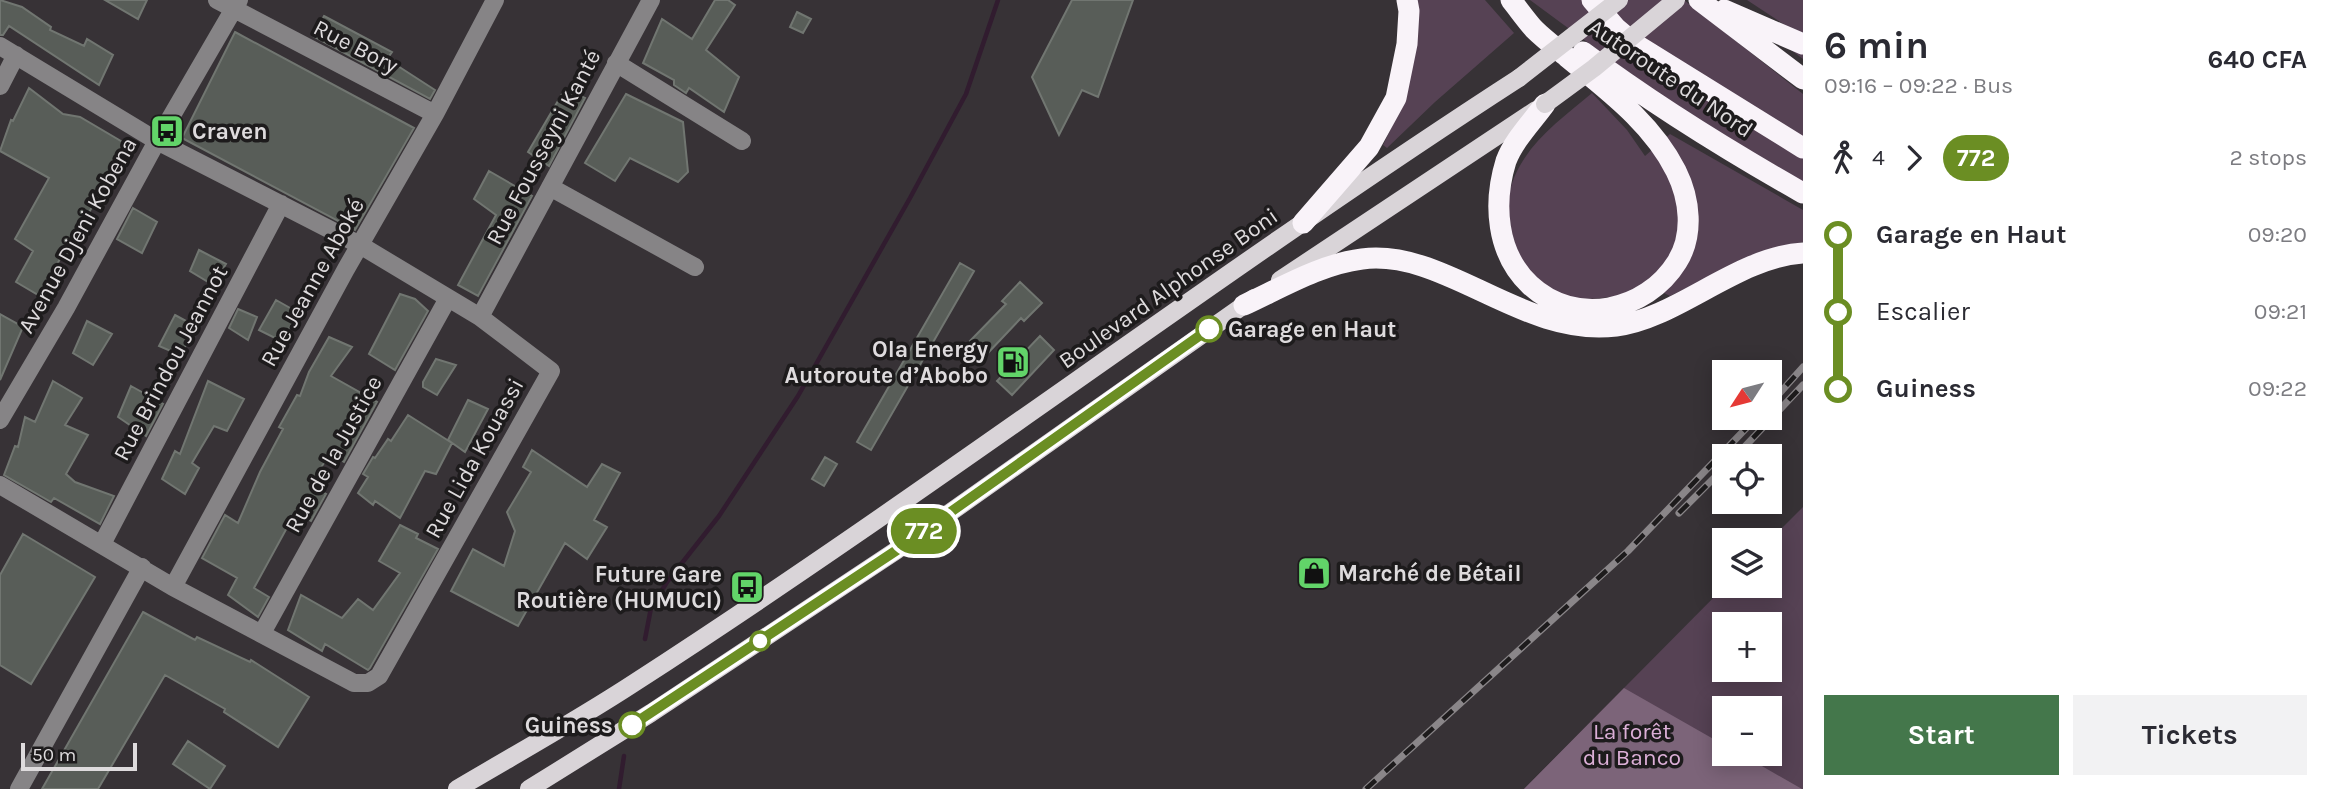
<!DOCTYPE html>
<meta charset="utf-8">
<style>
body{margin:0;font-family:Karla,sans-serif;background:#f2f2f3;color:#2b2b33;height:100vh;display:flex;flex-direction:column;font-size:26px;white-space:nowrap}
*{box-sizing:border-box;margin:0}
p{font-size:23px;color:#7c7c81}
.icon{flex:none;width:38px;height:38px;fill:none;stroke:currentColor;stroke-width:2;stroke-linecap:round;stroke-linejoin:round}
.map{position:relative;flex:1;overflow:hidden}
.drawer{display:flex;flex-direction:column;background:#fff;width:525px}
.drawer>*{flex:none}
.badge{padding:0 14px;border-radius:23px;font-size:24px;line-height:46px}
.needle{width:46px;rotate:234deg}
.tools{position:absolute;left:1712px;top:360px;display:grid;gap:14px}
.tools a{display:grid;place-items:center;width:70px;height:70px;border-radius:0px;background:#fff;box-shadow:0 4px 18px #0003;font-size:35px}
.scale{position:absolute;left:21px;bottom:18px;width:116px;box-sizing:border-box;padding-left:7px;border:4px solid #dedbdd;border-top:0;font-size:19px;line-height:24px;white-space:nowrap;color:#dedbdd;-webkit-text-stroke:5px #1d1b1c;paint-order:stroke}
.map>.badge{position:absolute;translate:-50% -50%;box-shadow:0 0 0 4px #fff}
.legs{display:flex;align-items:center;gap:10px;height:77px;padding:0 21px;font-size:23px}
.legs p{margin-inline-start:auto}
.headline{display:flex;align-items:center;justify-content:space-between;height:119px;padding:0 21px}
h1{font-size:38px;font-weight:700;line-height:52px}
.cta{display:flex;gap:14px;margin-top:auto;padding:14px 21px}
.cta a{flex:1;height:80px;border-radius:0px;background:#44774b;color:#fff;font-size:28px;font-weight:700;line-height:80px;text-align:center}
.cta a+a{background:#f2f2f3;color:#2b2b33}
ul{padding:0 21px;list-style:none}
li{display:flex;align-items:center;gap:24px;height:77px;font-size:26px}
li i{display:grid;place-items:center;width:10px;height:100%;margin:0 9px;background:currentColor}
li i::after{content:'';width:18px;height:18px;margin:-9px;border:5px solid;border-radius:50%;background:#fff}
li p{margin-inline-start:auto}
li:first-child i{background:linear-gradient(#0000 50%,currentColor 0)}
li:last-child i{background:linear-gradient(currentColor 50%,#0000 0)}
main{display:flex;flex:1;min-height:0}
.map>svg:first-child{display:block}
.green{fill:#564254;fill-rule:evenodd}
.forest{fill:#7c6479}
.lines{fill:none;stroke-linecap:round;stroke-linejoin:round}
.stream{stroke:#311c2f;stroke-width:4.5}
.building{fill:#585d58;stroke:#717671;stroke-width:2}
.minor{stroke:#868486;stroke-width:18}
.major{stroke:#d9d4d8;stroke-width:18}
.highway{stroke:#f9f3f9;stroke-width:21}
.rail-casing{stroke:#8a8689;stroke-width:7}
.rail{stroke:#1d1b1c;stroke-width:4.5;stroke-dasharray:13;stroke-linecap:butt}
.major-bridge{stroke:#d9d4d8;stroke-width:18}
.line-1-casing{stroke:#fff;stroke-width:16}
.line-1{stroke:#6b8e23;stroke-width:10}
.stop-1-dot{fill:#fff;stroke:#6b8e23;stroke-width:3.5}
.labels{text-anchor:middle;stroke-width:7;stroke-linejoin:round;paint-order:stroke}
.street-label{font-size:23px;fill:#dedbdd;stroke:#1d1b1c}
.poi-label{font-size:23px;font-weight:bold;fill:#dedbdd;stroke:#1d1b1c;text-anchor:start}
.stop-label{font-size:23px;font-weight:bold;fill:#dedbdd;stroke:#1d1b1c;text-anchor:start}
.park-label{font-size:23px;fill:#dcafd7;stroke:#1d1b1c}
</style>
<main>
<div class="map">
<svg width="1803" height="789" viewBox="0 0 1803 789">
<rect width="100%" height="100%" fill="#373236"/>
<path class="green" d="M1411,0H1485L1514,33L1435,102L1387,148L1383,145L1407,95Z
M1530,0H1684L1803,94V183L1734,146L1640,81Z
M1747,0H1803V59L1791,50L1788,27Z
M1592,93L1627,130L1645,156L1670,134L1803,210V242L1758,253L1670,296L1646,284C1597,310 1539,304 1515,248C1507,230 1504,210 1510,190C1521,147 1560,120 1592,93Z
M1803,507V789H1524L1725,586H1769V541ZM1724,625H1769V670H1724ZM1724,709H1769V754H1724Z"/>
<path class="forest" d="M1624,688L1724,745V754H1741L1802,789H1524Z"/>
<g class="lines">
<path class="stream" d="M645,639L651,608L667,582L719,516L798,396L910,198L966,94L998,0
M619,789L624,756"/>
</g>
<path class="building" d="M0,0L22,7L51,27L50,30L84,46L87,39L113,55L99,85L9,26L3,35H0Z
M105,0H147L138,19Z
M715,0H728L735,5L706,50L739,77L724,112L689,88L686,93L674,85V80L643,63L662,19L692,39Z
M1072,0H1133L1098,97L1082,90L1059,135L1032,77Z
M797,12L811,19L803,33L790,27Z
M324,16L392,52L387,59L435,90L430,99L313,36Z
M235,32L414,128L355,230L182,138Z
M29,88L63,114L80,117L131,147L109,175L114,178L96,206L93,205L64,260L61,257L40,296L16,282L33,251L15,239L49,178L0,151L11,120L13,121Z
M565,89L585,98L549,166L528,152Z
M626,94L683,122L688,172L678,182L630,158L615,181L585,163Z
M489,171L532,196L478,296L458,285L496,215L474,199Z
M133,208L157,222L142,253L117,239Z
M199,250L226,264L213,285L190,271Z
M960,263L974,271L871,450L857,442Z
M1020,282L1042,303L1024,321L1021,318L986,355L970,341L1006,304L1002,301Z
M400,294L415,299L428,311L395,370L369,354Z
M276,300L299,313L281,341L259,330Z
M238,309L257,317L248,340L229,328Z
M0,314L23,327L0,380Z
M175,315L197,327L180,355L159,346Z
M87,321L112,334L93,365L73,353Z
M1040,336L1054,350L1012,395L997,381Z
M329,337L352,347L331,376L377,402L344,462L330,454L312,481L314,483L312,487L326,494L311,521L295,513L254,588L269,597L258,617L228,595L237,578L202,558L225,515L238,523L260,472L283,429L279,427L297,395L300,396L309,372Z
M436,359L456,365L437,395L423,387V382Z
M53,381L82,398L65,425L88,435L66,474L75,482L114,496L100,524L54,498L51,502L4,475L15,446L18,447L25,417L35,422Z
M208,381L244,399L227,431L214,426L192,463L199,468L185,494L162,479L175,451L180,454Z
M131,386L163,404L146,436L118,417Z
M468,400L488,409L465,452L448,440Z
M408,415L452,443L436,474L425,471L400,518L375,501L373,505L358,493L368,477L363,474L373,457L375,458L388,439L391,441Z
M532,450L587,487L602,464L620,473L594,520L607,527L587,559L565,543L518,626L451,591L473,549L504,566L515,531L507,512L531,472L523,467Z
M825,457L837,464L824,486L812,479Z
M400,525L418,534L416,538L438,549L370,668L368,670L325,644L322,651L288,630L301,595L342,618L358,599L373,610L400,573L379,561Z
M23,534L95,577L31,684L0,665V575Z
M143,612L195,640L197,637L250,662L251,660L309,697L278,747L224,712L225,709L165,675L98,789H42Z
M188,741L225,766L210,789L173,764Z"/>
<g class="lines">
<path class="minor" d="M217,0L435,114
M0,46L157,141L360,245L480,317L551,371L379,676L368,683H354L173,587L0,485
M616,63L742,141
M0,86L16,55
M550,187L695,267
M480,317L651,0
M0,420L66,308L157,141L239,0
M102,544L281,204
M173,587L346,269L435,114L495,0
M262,633L447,300
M19,789L142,567"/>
<path class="major" d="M1280,280L1536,110
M457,789C516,754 576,721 634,683C934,489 1219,272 1519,78
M529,789L651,713L897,550L1254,298"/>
<path class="highway" d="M1511,0C1519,10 1526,20 1534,29C1544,39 1556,48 1567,57C1607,90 1652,123 1676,171C1690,199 1694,235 1677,262C1646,312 1575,327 1530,285C1496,253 1493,203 1506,161C1514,140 1532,122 1545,104
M1592,0L1616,28L1635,44L1803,148
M1699,0L1803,79
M1724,10L1803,44
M1583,52C1653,104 1727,150 1803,193
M1303,223L1369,147L1396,98L1407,44L1409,11L1407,0
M1244,305C1281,288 1321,264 1362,259C1445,248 1523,338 1616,326C1678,318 1737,257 1803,253"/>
<g class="rail-casing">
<path id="rail" d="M1769,405L1803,367
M1735,457L1803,385
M1679,513L1724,468
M1366,789L1628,551L1756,418"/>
</g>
<use href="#rail" class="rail"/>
<path class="major-bridge" d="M1519,78L1619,0
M1545,104L1594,68L1676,0"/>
</g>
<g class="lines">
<g class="line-1-casing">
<path id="line-1" d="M632,725L897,550L1209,329"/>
</g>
<use href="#line-1" class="line-1"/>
</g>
<defs>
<g id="bus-square" transform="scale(1.75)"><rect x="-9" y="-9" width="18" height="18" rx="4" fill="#62d469" stroke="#1d1b1c"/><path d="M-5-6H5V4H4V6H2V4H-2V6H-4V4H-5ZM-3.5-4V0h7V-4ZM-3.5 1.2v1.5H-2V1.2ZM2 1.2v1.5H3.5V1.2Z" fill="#111"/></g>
<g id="fuel-square" transform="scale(1.75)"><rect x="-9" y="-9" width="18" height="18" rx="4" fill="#62d469" stroke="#1d1b1c"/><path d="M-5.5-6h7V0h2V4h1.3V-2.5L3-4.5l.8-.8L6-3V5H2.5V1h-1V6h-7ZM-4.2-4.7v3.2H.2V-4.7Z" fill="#111"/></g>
<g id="shop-square" transform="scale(1.75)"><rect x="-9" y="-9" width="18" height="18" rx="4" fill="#62d469" stroke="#1d1b1c"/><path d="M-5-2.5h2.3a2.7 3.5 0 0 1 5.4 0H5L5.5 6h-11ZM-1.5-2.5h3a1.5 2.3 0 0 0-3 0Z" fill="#111"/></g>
</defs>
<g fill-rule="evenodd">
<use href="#bus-square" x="167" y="131"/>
<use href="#fuel-square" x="1013" y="362"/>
<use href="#shop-square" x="1314" y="573"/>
<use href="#bus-square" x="747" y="587"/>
</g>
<g class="stop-1-dot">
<circle cx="1209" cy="329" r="12"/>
<circle cx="760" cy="641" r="9"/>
<circle cx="632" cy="725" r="12"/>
</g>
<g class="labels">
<g class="street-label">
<text transform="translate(356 46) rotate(27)" y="8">Rue Bory</text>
<text transform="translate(1671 78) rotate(34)" y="8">Autoroute du Nord</text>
<text transform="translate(543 147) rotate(-62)" y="8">Rue Fousseyni Kanté</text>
<text transform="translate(77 235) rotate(-61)" y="8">Avenue Djeni Kobena</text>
<text transform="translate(312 282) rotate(-61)" y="8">Rue Jeanne Aboké</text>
<text transform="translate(1168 288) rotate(-35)" y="8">Boulevard Alphonse Boni</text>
<text transform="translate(170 363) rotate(-62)" y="8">Rue Brindou Jeannot</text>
<text transform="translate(333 454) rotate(-61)" y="8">Rue de la Justice</text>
<text transform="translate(474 458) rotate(-61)" y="8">Rue Lida Kouassi</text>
</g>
<g class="poi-label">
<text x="192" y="139">Craven</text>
<text x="988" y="357" text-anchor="end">Ola Energy<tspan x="988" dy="26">Autoroute d’Abobo</tspan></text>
<text x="1338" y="581">Marché de Bétail</text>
<text x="722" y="582" text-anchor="end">Future Gare<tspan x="722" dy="26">Routière (HUMUCI)</tspan></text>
</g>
<g class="stop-label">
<text x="1228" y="337">Garage en Haut</text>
<text x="613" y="733" text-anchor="end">Guiness</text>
</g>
<g class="park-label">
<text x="1632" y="739">La forêt<tspan x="1632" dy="26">du Banco</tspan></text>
</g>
</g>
</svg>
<div class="tools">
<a><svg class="needle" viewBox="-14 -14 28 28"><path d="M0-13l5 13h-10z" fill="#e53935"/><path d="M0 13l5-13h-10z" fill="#7c7c81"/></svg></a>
<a><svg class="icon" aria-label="locate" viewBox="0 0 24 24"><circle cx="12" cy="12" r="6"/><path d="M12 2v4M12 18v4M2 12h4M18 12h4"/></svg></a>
<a><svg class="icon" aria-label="layers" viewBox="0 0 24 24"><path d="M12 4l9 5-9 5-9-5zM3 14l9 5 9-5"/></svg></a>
<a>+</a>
<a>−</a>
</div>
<div class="scale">50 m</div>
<b class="badge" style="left:924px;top:531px;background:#6b8e23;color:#fff">772</b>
</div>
<section class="drawer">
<div class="headline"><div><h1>6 min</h1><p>09:16 – 09:22 · Bus</p></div><b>640 CFA</b></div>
<div class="legs"><svg class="icon" aria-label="walk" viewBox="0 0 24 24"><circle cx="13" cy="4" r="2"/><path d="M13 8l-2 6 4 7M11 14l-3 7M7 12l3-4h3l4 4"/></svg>4<svg class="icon" aria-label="forward" viewBox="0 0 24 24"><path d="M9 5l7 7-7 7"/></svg><b class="badge" style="background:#6b8e23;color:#fff">772</b><p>2 stops</p></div>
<ul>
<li><i style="color:#6b8e23"></i><b>Garage en Haut</b><p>09:20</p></li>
<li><i style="color:#6b8e23"></i><span>Escalier</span><p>09:21</p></li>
<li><i style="color:#6b8e23"></i><b>Guiness</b><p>09:22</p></li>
</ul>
<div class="cta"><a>Start</a><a>Tickets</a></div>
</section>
</main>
